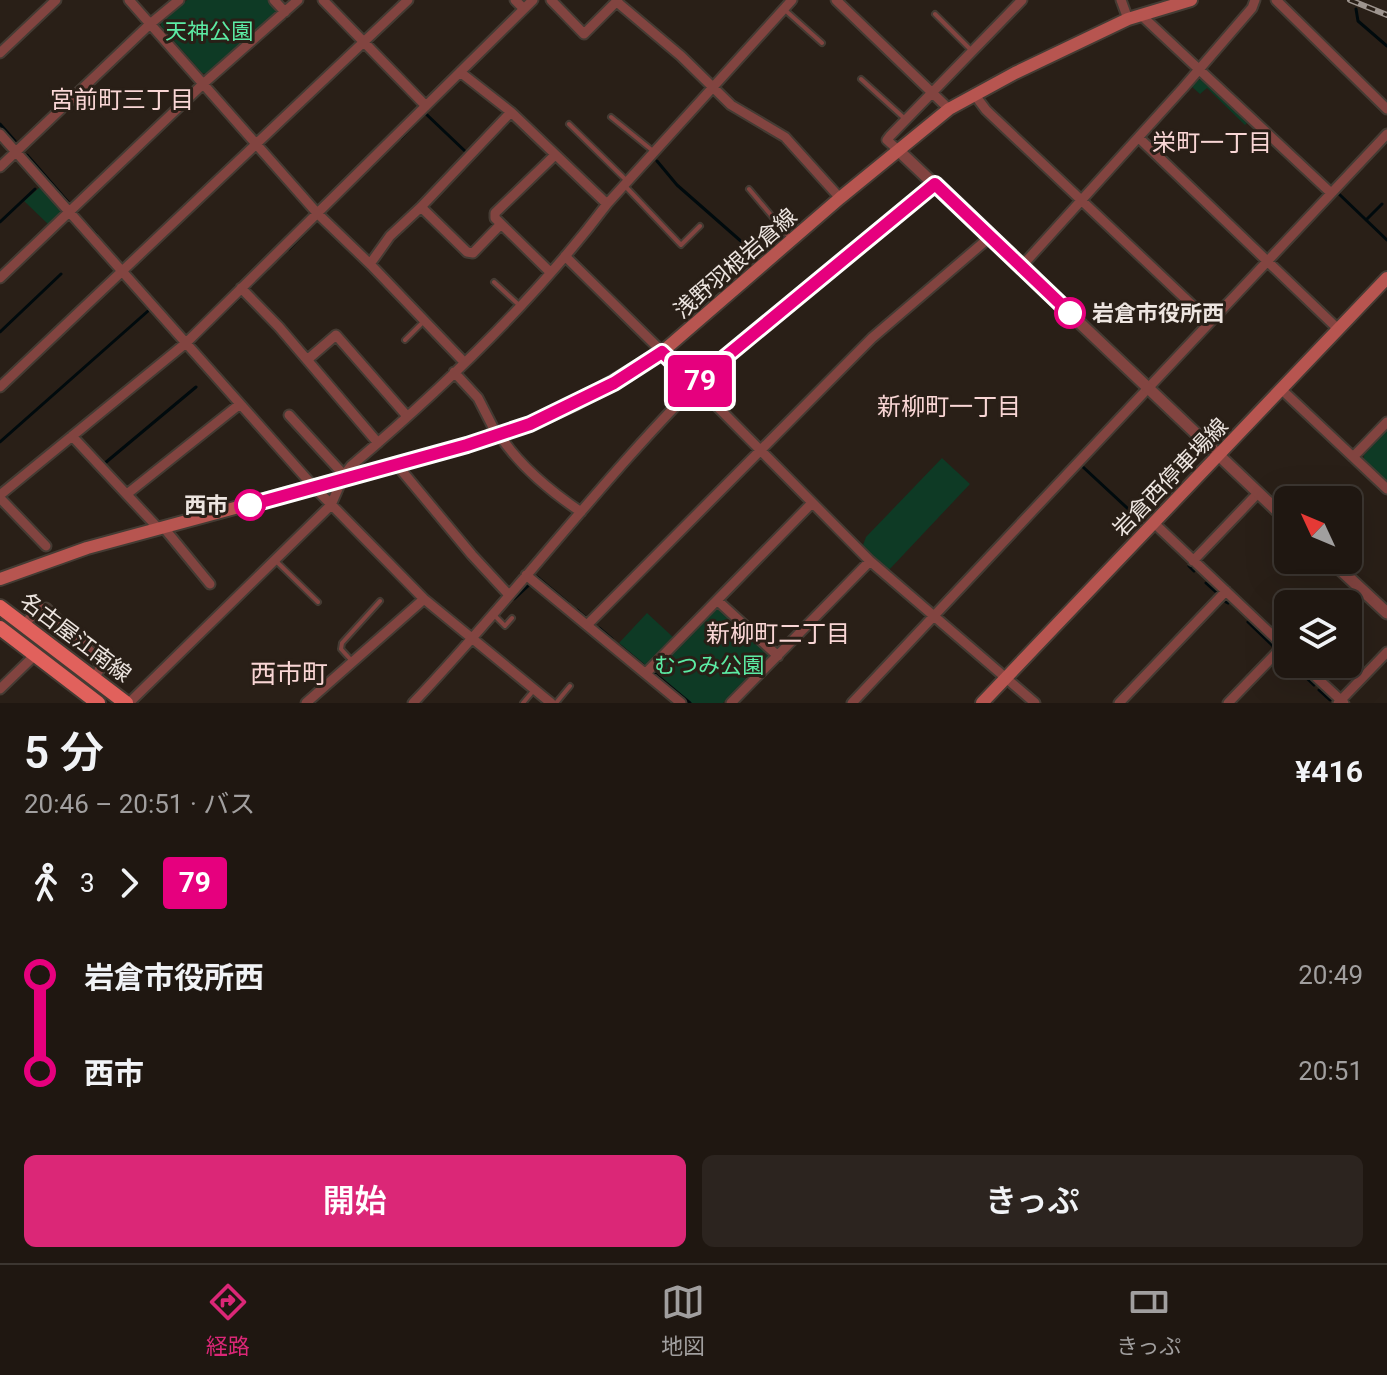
<!DOCTYPE html>
<html lang="ja">
<meta charset="utf-8">
<style>
body{margin:0;font-family:Roboto,"Noto Sans JP",sans-serif;background:#2c241f;color:#f1f3f6;height:100vh;display:flex;flex-direction:column;font-size:30px;white-space:nowrap}
*{box-sizing:border-box;margin:0}
p{font-size:26px;color:#a19f9f}
.icon{flex:none;width:44px;height:44px;fill:none;stroke:currentColor;stroke-width:2;stroke-linecap:round;stroke-linejoin:round}
.map{position:relative;height:703px;overflow:hidden}
.drawer{display:flex;flex-direction:column;background:#1f1711;flex:1}
.drawer>*{flex:none}
.badge{padding:0 16px;border-radius:6px;font-size:28px;line-height:52px}
.needle{width:52px;rotate:314deg}
.tools{position:absolute;left:1274px;top:486px;display:grid;gap:16px}
.tools a{display:grid;place-items:center;width:88px;height:88px;border-radius:12px;background:#1f1711;box-shadow:0 8px 32px #0002,0 0 0 2px #3c3631;font-size:40px}
.map>.badge{position:absolute;translate:-50% -50%;box-shadow:0 0 0 4px #fff}
.legs{display:flex;align-items:center;gap:12px;height:88px;padding:0 24px;font-size:26px}
.legs p{margin-inline-start:auto}
.head{display:flex;align-items:center;justify-content:space-between;height:136px;padding:0 24px}
h1{font-size:44px;font-weight:600;line-height:60px}
.primary-button{display:flex;gap:16px;margin-top:auto;padding:16px 24px}
.primary-button a{flex:1;height:92px;border-radius:12px;background:#db2777;color:#fff;font-size:32px;font-weight:600;line-height:92px;text-align:center}
.primary-button a+a{background:#2c241f;color:#f1f3f6}
ul{padding:0 24px;list-style:none}
li{display:flex;align-items:center;gap:28px;height:96px;font-size:30px}
li i{display:grid;place-items:center;width:12px;height:100%;margin:0 10px;background:currentColor}
li i::after{content:'';width:20px;height:20px;margin:-10px;border:6px solid;border-radius:50%;background:#1f1711}
li p{margin-inline-start:auto}
li:first-child i{background:linear-gradient(#0000 50%,currentColor 0)}
li:last-child i{background:linear-gradient(currentColor 50%,#0000 0)}
.tabs{display:flex;justify-content:space-around;align-items:center;height:112px;border-top:2px solid #3c3631;background:#1f1711;font-size:22px;color:#a19f9f}
.tabs a{display:grid;justify-items:center;gap:4px}
.tabs .current{color:#db2777}
.map>svg:first-child{display:block}
.green{fill:#0e3a25}
.lines{fill:none;stroke-linecap:round;stroke-linejoin:round}
.stream{stroke:#000a0d;stroke-width:3}
.service-casing{stroke:#443b33;stroke-width:8}
.minor-casing{stroke:#443b33;stroke-width:13}
.tertiary-casing{stroke:#443b33;stroke-width:15}
.secondary-casing{stroke:#443b33;stroke-width:16}
.primary-casing{stroke:#443b33;stroke-width:18}
.service{stroke:#824440;stroke-width:4}
.minor{stroke:#824440;stroke-width:9}
.tertiary{stroke:#824440;stroke-width:11}
.secondary{stroke:#b75550;stroke-width:12}
.primary{stroke:#e1615c;stroke-width:14}
.rail-casing{stroke:#9e958f;stroke-width:6}
.rail{stroke:#291f17;stroke-width:3;stroke-dasharray:9;stroke-linecap:butt}
.line-1-casing{stroke:#fff;stroke-width:18}
.line-1{stroke:#e6007e;stroke-width:12}
.stop-1-dot{fill:#fff;stroke:#e6007e;stroke-width:4}
.labels{text-anchor:middle;stroke-width:6;stroke-linejoin:round;paint-order:stroke}
.park-label{font-size:22px;fill:#5ceba4;stroke:#291f17}
.street-label{font-size:22px;fill:#ede5e0;stroke:#291f17}
.stop-label{font-size:22px;font-weight:bold;fill:#ede5e0;stroke:#291f17;text-anchor:start}
.neighbourhood-label{font-size:24px;fill:#f9d6d5;stroke:#291f17}
.quarter-label{font-size:26px;fill:#f9d6d5;stroke:#291f17}
</style>
<div class="map">
<svg width="1387" height="703" viewBox="0 0 1387 703">
<rect width="100%" height="100%" fill="#291f17"/>
<path class="green" d="M187,0H270L277,7L276,13L208,74L202,73L161,26V22Z
M1204,79L1248,122L1245,125L1207,88L1200,94L1191,86L1197,80Z
M40,187L60,209V214L49,225L24,201Z
M1387,430V484L1363,462L1364,455Z
M942,458L970,484L888,571L863,545L866,537Z
M718,605L769,649L770,655L723,703H691L655,671Z
M647,613L674,638L646,666L619,643Z"/>
<g class="lines">
<path class="stream" d="M1356,9L1358,21L1387,46
M0,124L15,141
M401,138L425,113L467,153
M27,155L68,202
M657,161L677,185L751,250
M371,167L373,165
M1339,194L1387,240
M334,203L363,174
M80,217L96,234
M1366,220L1382,204
M0,222L35,189
M289,249L315,222
M277,260L283,254
M252,285L267,270
M215,321L241,296
M0,332L61,274
M197,339L209,327
M0,442L148,311
M105,463L196,387
M1083,467L1139,519
M1189,566L1194,571
M537,577L568,603
M1206,583L1216,592
M514,599L529,585
M1226,602L1228,603
M577,610L585,617
M1248,622L1273,646
M599,628L612,639
M620,646L643,665
M1283,656L1288,661
M1292,664L1314,685
M655,674L690,703
M1319,690L1330,700"/>
<g class="service-casing">
<path id="service" d="M785,10L822,43
M935,14L970,49
M861,79L904,118
M611,117L653,151
M569,124L627,181
M626,187L681,245L700,226
M749,189L791,239
M494,282L519,305
M405,340L423,322
M277,562L318,602
M494,615L505,626L512,618
M351,660L341,649L342,643L380,601
M523,703L533,691
M556,703L570,686"/>
</g>
<g class="minor-casing">
<path id="minor" d="M129,0L317,213L370,264L464,362
M274,0L285,12
M323,0L426,106
M515,0L524,9
M551,0L584,34L618,0
M836,0L949,109
M1121,0L1128,19
M1276,0L1387,109
M617,2L681,56L731,105L785,137L840,198
M1141,15L1331,193
M0,53L56,0
M460,72L511,112L607,204
M974,94L986,110L1210,322
M0,134L314,487L424,599L551,703
M1139,138L1338,329
M898,150L887,140L890,136L1022,0
M0,167L150,24L179,0
M421,207L467,252L473,253L501,224
M565,256L696,385L870,561L1035,703
M370,264L390,236L421,207L511,112
M1021,267L1183,88L1252,8L1255,0
M550,272L495,218V213L555,155
M0,278L203,84L298,0
M241,288L279,327L378,443
M307,360L336,335L407,416
M454,372L478,398L497,435
M0,387L408,0
M1281,389L1387,489
M289,415L344,475
M499,434C519,466 550,491 581,512
M72,436L159,529
M1353,457L1387,422
M397,465L472,555L509,595
M127,494L240,404
M0,495L186,343L533,0
M0,498L46,546
M1154,523L1288,650
M164,528L210,584
M1193,561L1258,493
M526,575L681,703
M718,601L778,656
M24,625L37,610L46,608L98,659L100,669L94,678
M587,625L872,338L990,237
M1302,664L1344,703
M646,673L811,504
M0,689L35,655
M129,703L331,505L344,475L351,466C443,388 534,301 607,204L792,0
M306,703L424,599
M413,703C518,593 608,470 717,364L935,184
M731,703L870,561
M852,703L1387,134
M1119,703L1226,591
M1228,703L1283,646
M1338,703L1387,652"/>
</g>
<g class="tertiary-casing">
<path id="tertiary" d="M898,150L1288,521
M1330,560L1387,613"/>
</g>
<g class="secondary-casing">
<path id="secondary" d="M0,579L87,548L467,445L530,424L575,404L662,352L840,198L949,109L1015,73L1128,19L1191,0
M982,703L1387,278"/>
</g>
<g class="primary-casing">
<path id="primary" d="M0,607L126,703
M0,628L98,703"/>
</g>
<use href="#service" class="service"/>
<use href="#minor" class="minor"/>
<use href="#tertiary" class="tertiary"/>
<use href="#secondary" class="secondary"/>
<use href="#primary" class="primary"/>
<g class="rail-casing">
<path id="rail" d="M1350,0L1387,15"/>
</g>
<use href="#rail" class="rail"/>
</g>
<g class="lines">
<g class="line-1-casing">
<path id="line-1" d="M250,505L467,445L530,424L614,383L662,352L696,385L717,364L935,184L1070,313"/>
</g>
<use href="#line-1" class="line-1"/>
</g>
<g class="stop-1-dot">
<circle cx="1070" cy="313" r="14"/>
<circle cx="250" cy="505" r="14"/>
</g>
<g class="labels">
<g class="park-label">
<text x="209" y="39">天神公園</text>
<text x="709" y="673">むつみ公園</text>
</g>
<g class="street-label">
<text transform="translate(735 263) rotate(-41)" y="8">浅野羽根岩倉線</text>
<text transform="translate(1170 477) rotate(-46)" y="8">岩倉西停車場線</text>
<text transform="translate(76 637) rotate(37)" y="8">名古屋江南線</text>
</g>
<g class="stop-label">
<text x="1092" y="321">岩倉市役所西</text>
<text x="228" y="513" text-anchor="end">西市</text>
</g>
<g class="neighbourhood-label">
<text x="122" y="108">宮前町三丁目</text>
<text x="1212" y="151">栄町一丁目</text>
<text x="949" y="415">新柳町一丁目</text>
<text x="778" y="642">新柳町二丁目</text>
</g>
<g class="quarter-label">
<text x="289" y="683">西市町</text>
</g>
</g>
</svg>
<div class="tools">
<a><svg class="needle" viewBox="-14 -14 28 28"><path d="M0-13l5 13h-10z" fill="#e53935"/><path d="M0 13l5-13h-10z" fill="#a19f9f"/></svg></a>
<a><svg class="icon" aria-label="layers" viewBox="0 0 24 24"><path d="M12 4l9 5-9 5-9-5zM3 14l9 5 9-5"/></svg></a>
</div>
<b class="badge" style="left:700px;top:381px;background:#e6007e;color:#fff">79</b>
</div>
<section class="drawer">
<div class="head"><div><h1>5 分</h1><p>20:46 – 20:51 · バス</p></div><b>¥416</b></div>
<div class="legs"><svg class="icon" aria-label="walk" viewBox="0 0 24 24"><circle cx="13" cy="4" r="2"/><path d="M13 8l-2 6 4 7M11 14l-3 7M7 12l3-4h3l4 4"/></svg>3<svg class="icon" aria-label="forward" viewBox="0 0 24 24"><path d="M9 5l7 7-7 7"/></svg><b class="badge" style="background:#e6007e;color:#fff">79</b></div>
<ul>
<li><i style="color:#e6007e"></i><b>岩倉市役所西</b><p>20:49</p></li>
<li><i style="color:#e6007e"></i><b>西市</b><p>20:51</p></li>
</ul>
<div class="primary-button"><a>開始</a><a>きっぷ</a></div>
</section>
<nav class="tabs">
<a class="current"><svg class="icon" aria-label="directions" viewBox="0 0 24 24"><path d="M12 3l9 9-9 9-9-9zM9 14v-3h6M13 9l2 2-2 2"/></svg>経路</a>
<a><svg class="icon" aria-label="map" viewBox="0 0 24 24"><path d="M3 6l6-2 6 2 6-2v14l-6 2-6-2-6 2zM9 4v14M15 6v14"/></svg>地図</a>
<a><svg class="icon" aria-label="tickets" viewBox="0 0 24 24"><path d="M3 7h18v10H3zM15 7v10"/></svg>きっぷ</a>
</nav>
